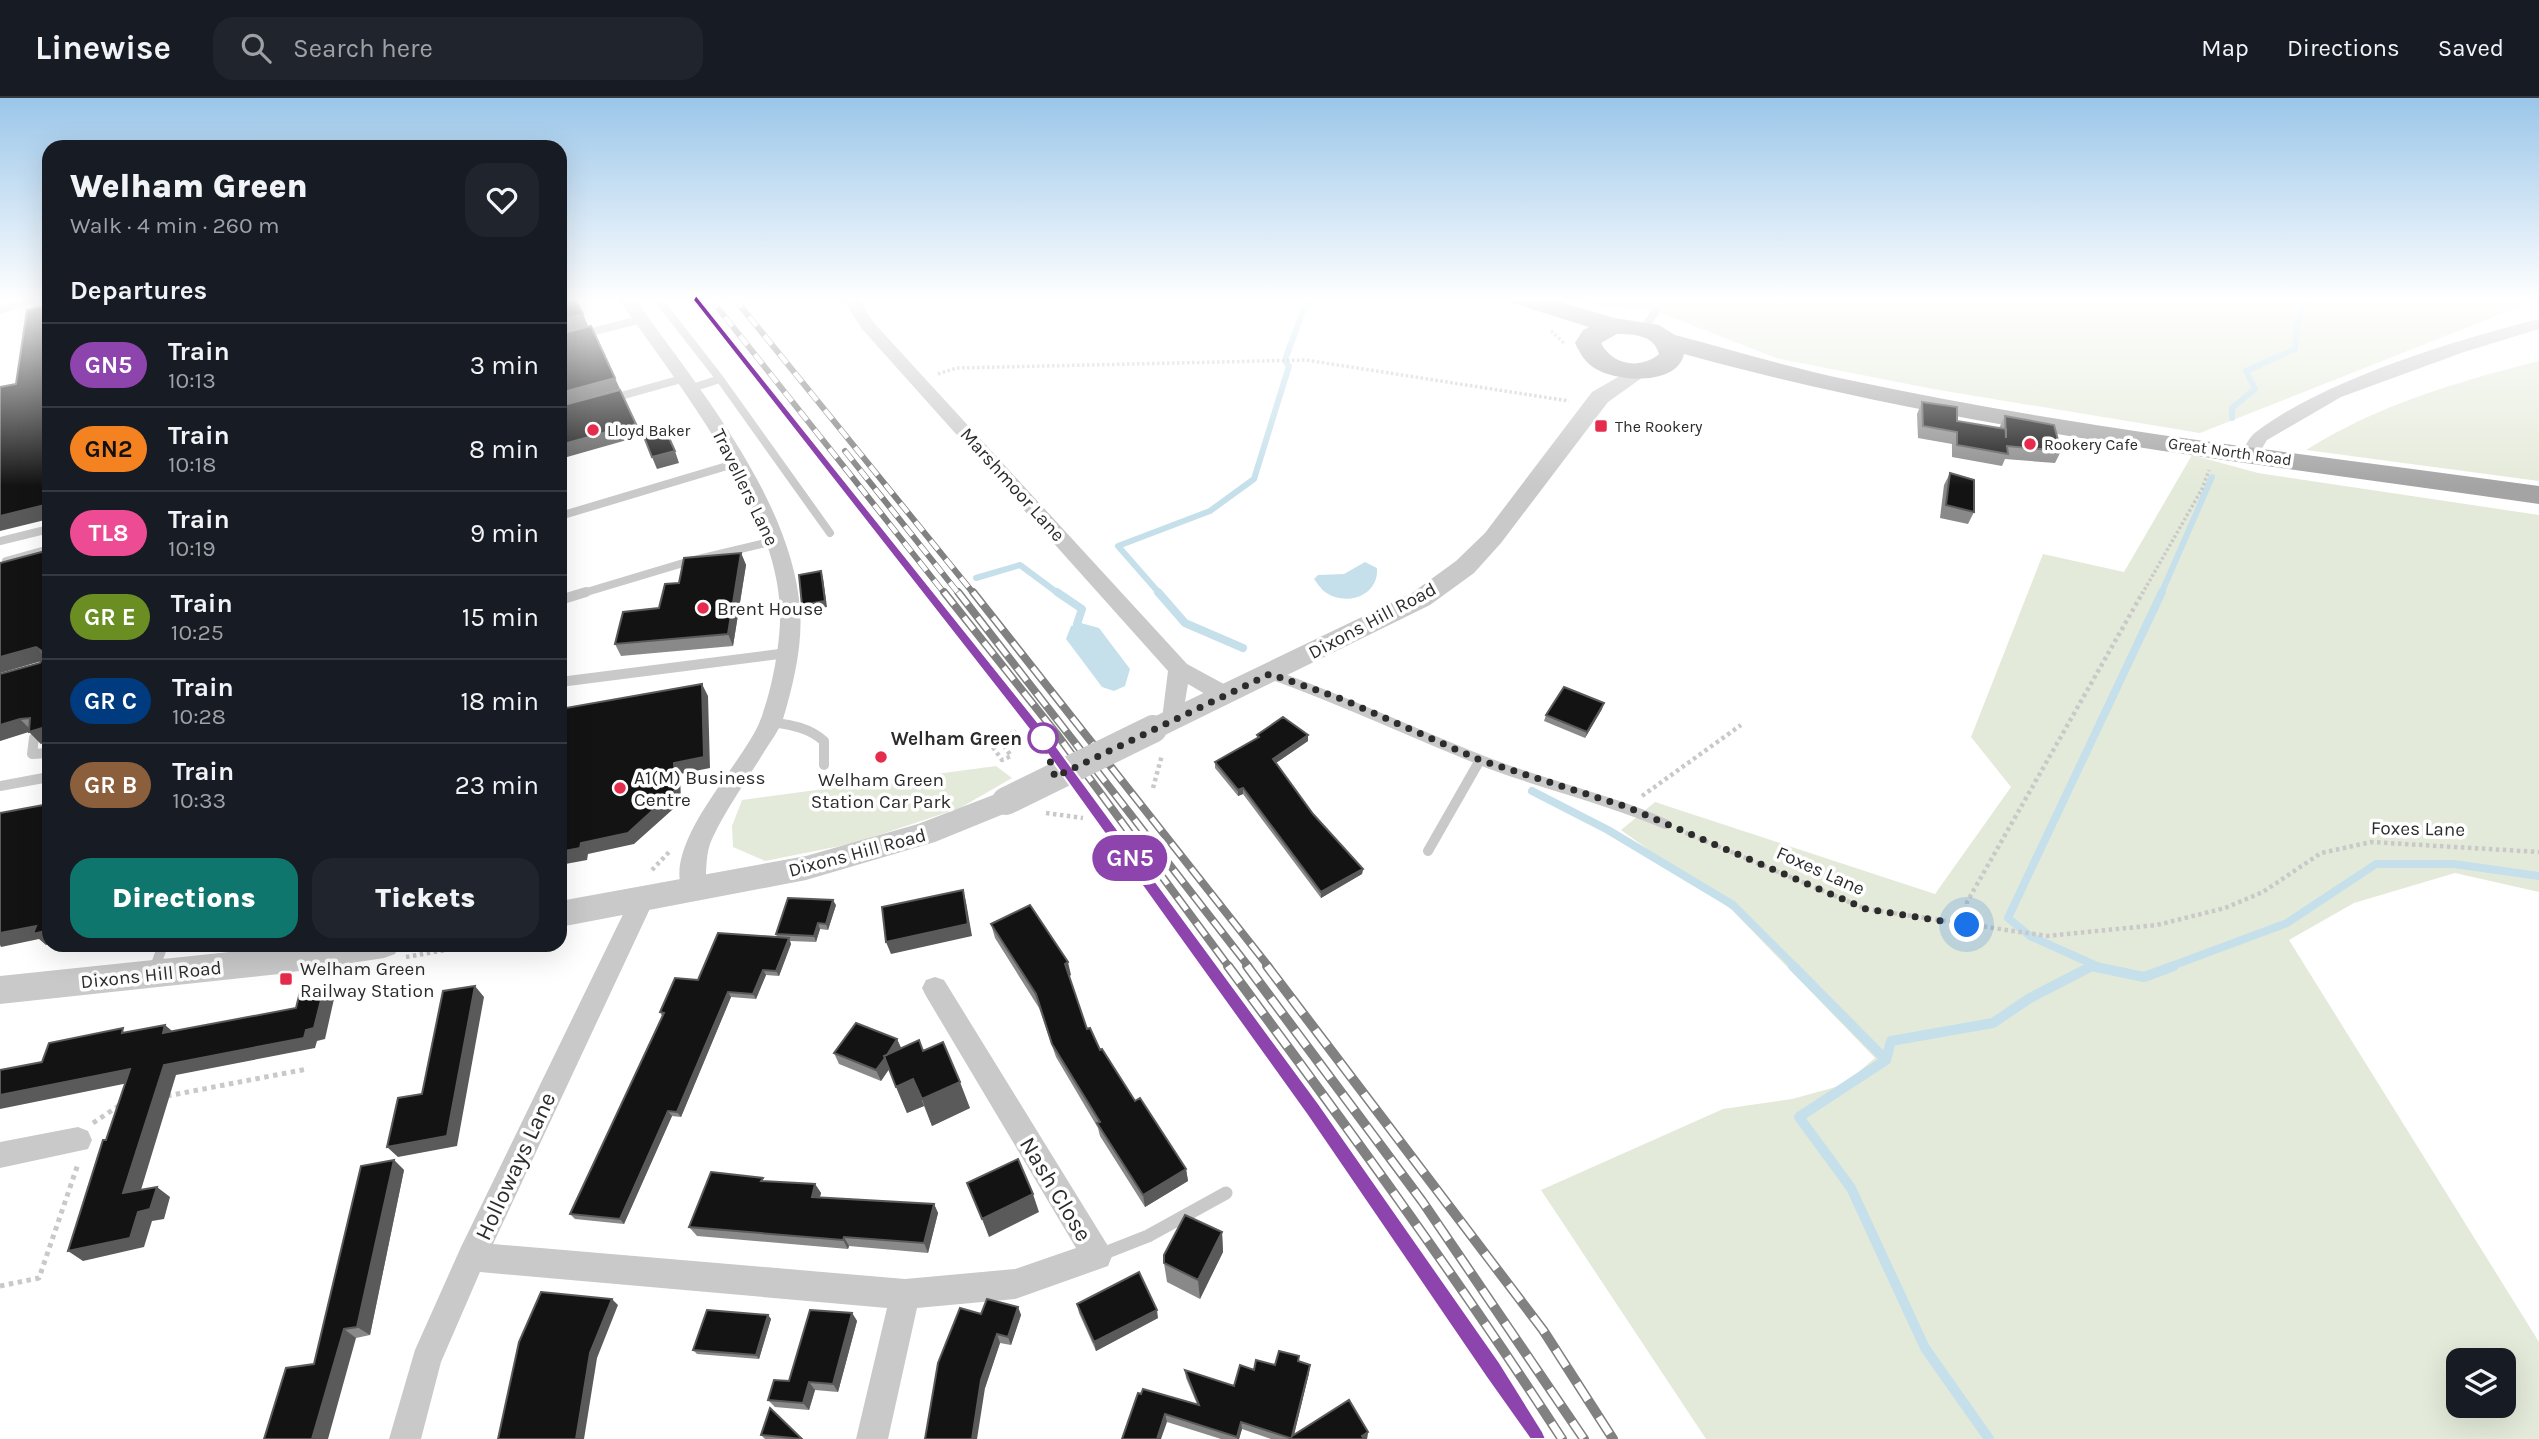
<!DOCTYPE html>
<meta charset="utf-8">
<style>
body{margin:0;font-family:Karla,sans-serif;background:#20242c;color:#f1f3f6;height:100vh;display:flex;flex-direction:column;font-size:26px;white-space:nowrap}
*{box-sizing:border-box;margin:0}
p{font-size:23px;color:#9ea1a6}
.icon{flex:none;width:38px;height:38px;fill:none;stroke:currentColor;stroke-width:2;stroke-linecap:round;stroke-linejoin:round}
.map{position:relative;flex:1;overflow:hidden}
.drawer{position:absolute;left:42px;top:42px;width:525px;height:812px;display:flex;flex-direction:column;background:#171b24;border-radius:21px;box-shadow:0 7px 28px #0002}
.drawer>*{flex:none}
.badge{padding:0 14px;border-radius:23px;font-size:24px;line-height:46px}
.tools{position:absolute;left:2446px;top:1250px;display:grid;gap:14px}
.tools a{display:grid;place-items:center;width:70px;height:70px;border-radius:14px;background:#171b24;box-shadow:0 7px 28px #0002;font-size:35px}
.you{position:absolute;width:35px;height:35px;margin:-18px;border:5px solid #fff;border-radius:50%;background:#1a73e8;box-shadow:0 0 0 10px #1a73e833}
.map>.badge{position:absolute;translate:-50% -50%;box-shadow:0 0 0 4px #fff}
h2{padding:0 28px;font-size:26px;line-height:63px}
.round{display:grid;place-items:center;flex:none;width:74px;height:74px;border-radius:21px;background:#20242c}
.overview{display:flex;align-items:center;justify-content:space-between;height:119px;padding:0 28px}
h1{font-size:33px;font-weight:800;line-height:52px}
.action{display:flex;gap:14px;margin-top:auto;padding:14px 28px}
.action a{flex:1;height:80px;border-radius:21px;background:#0f766e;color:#fff;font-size:28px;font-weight:800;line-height:80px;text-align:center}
.action a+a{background:#20242c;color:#f1f3f6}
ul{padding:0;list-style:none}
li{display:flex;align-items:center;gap:21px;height:84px;padding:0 28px;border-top:2px solid #363941}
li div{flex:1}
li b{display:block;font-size:26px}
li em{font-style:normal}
li .badge{min-width:77px;font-weight:700;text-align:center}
header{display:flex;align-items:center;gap:42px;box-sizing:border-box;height:98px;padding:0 35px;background:#171b24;border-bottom:2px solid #363941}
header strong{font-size:33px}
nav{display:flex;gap:38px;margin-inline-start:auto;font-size:24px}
.search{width:490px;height:63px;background:#20242c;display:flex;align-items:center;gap:18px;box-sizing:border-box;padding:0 24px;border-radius:21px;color:#9ea1a6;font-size:26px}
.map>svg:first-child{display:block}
.green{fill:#e4ead9;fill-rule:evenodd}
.water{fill:#c5e0eb}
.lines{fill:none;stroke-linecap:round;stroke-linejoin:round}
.stream-far2{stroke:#c5e0eb;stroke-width:6}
.stream-far1{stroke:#c5e0eb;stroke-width:8}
.stream{stroke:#c5e0eb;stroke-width:10}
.path-far2{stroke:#c9c9c9;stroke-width:3.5;stroke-dasharray:2.5 2.5;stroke-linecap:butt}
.path-far1{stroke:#c9c9c9;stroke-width:4.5;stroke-dasharray:3.5 3.5;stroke-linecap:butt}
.path{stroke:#c9c9c9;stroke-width:5;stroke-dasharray:4.5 4.5;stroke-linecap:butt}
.service-far2{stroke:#c9c9c9;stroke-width:8}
.service-far1{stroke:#c9c9c9;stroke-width:10}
.service{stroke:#c9c9c9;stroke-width:13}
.minor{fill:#c9c9c9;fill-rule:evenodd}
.tertiary{fill:#c9c9c9;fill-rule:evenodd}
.primary{fill:#a4a4a4;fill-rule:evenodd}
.rail-far2-casing{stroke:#818181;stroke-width:6}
.rail-far1-casing{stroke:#818181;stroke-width:8}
.rail-casing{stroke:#818181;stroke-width:10}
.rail-far2{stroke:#fff;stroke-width:4.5;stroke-dasharray:12;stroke-linecap:butt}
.rail-far1{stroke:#fff;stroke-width:5;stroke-dasharray:16;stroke-linecap:butt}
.rail{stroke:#fff;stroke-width:7;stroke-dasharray:20;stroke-linecap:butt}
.tertiary-bridge{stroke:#c9c9c9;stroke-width:28}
.wall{fill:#898989}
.shaded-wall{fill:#5a5a5a}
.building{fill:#131313;stroke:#5a5a5a;stroke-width:2}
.line{fill:#8e44ad;stroke:#fff;stroke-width:2}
.walk{stroke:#2c2c2c;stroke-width:7;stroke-dasharray:0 12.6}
.poi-dot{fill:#e62c4c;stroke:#fff;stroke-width:2.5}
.stop-dot{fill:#fff;stroke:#8e44ad;stroke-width:3.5}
.labels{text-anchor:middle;stroke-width:7;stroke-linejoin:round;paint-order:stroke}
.far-poi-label{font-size:16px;fill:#2c2c2c;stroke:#fff;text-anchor:start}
.far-street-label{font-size:16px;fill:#2c2c2c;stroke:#fff}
.street-label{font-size:19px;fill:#2c2c2c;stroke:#fff}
.poi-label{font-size:19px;fill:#2c2c2c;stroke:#fff;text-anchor:start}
.stop-label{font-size:19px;font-weight:bold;fill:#2c2c2c;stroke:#fff;text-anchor:end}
.near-street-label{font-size:23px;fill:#2c2c2c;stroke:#fff}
</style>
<header>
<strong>Linewise</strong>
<div class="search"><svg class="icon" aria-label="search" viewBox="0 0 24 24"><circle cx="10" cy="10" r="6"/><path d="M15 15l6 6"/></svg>Search here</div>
<nav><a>Map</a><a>Directions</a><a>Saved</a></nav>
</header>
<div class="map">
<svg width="2539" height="1341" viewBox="0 0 2539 1341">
<rect width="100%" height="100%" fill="#fff"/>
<path class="green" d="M1571,200H2539V201L2200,335L1933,291L1776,260L1656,213L1587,206Z
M2539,263V383L2306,352C2382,305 2454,285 2539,263Z
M2192,357L2258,375L2539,417V794L2455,775L2354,805L2289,842L2539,1244V1341H1706L1541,1092L1723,1011L1792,1001L1843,987L1875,960L1732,812L1621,732L1655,704L1935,796L2011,689L1971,639L2043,456L2124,474ZM2459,1262H2504V1307H2459Z
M996,668L1012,680L960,710L855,745L765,763L733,749L732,728L742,702Z"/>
<path class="water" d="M1365,464L1377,470C1379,498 1346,509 1325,494C1321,491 1317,485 1314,481L1318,477L1344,476Z
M1081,525L1099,530L1130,571L1125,588L1114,593L1102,589L1066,541L1071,528Z"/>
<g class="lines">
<path class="stream-far2" d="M1286,259L1304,211L1315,200
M2232,320V310L2255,291L2246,273L2295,251L2297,229L2306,200
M976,480L1020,467L1059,496
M1160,496L1118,448L1210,413L1254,381L1289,268L1286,264
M2161,496L2212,379"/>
<path class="stream-far1" d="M1057,494L1082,511L1077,526
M1158,494L1185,525L1243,550
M1532,693L1608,732L1733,807L1795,869
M2089,869L2092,868
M2099,869L2030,838L2008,820L2162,494
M2169,869L2287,825L2376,766H2454L2539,778"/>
<path class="stream" d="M1793,868L1886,962
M2091,868L2144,879L2174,868
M1989,1341L1925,1250L1851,1090L1799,1019L1886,962L1891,943L1993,925L2030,900L2092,868"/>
<path class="path-far2" d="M1551,233L1565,246
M938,276L956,270L1306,262L1569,303
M2142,496L2202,391L2209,372"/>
<path class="path-far1" d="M978,642L998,639L1000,642
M974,643L990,645L1002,662L1011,658L1000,642L1016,633
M1153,690L1162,657
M1642,698L1741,627
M1046,715L1083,720
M1679,732L1866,811L2047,838L2157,827L2225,810L2263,794L2321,755L2371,744L2539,754
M652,772L670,753
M1967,827V804L2143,494
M406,859L474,847"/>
<path class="path" d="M167,998L307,971
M93,1025L120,1007
M0,1188L39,1180L78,1066"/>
<path class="service-far2" d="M657,200L720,281L830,435
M0,212L35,200
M1644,230L1656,213
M560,242L642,221
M692,290L720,281
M610,301L685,280
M560,418L737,365
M0,443L49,431
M6,463L49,451
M580,496L690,463L774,443"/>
<path class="service-far1" d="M560,502L586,494
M1270,576C1341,601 1408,633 1478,661C1539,686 1604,699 1665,726
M560,584L787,555
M771,624C791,627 808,629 824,643V667
M34,640L32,656L49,655
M0,688L49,679
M1428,753L1480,662
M155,869L163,847"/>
<path class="service" d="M153,874L155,868
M1097,1158L1148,1138L1226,1095"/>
<path class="minor" d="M618,200H634C696,286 792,402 800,511C803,547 793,588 783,621C779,633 770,644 764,654C747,682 726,711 712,741C703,761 709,783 702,797L693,800L684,797C659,747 742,668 760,623C772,593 781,544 780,513C777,408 676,284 618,200Z
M842,200H858L874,225L1187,566L1233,591L1236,597L1233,603H1217L1188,586L1181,627H1165L1162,621L1168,573L862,231Z
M2539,221V231L2464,254L2341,299L2267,342L2256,360H2244L2241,356C2245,349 2249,339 2256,334C2324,282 2455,242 2539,221Z
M642,792L651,795L654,802L493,1146L905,1181L1015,1171L1076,1150L926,898L922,890L926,882L935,879L944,882L1108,1148L1112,1158L1108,1168L1015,1201L917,1210L888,1341H856L887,1210L480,1174L441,1264L421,1341H389L415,1252L461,1149L630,802L633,795Z
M78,1029L88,1033L92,1042L88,1051L0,1070V1044Z"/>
<path class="tertiary" d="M1639,267L1646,269L1649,273L1646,277L1608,304L1501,445L1474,475L1430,507L1163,638L1153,641L1143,638L1139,631L1143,624L1412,495L1456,463L1485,435L1592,294Z
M1006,692L1016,695L1020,703L1016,711L935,744L806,782L560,829V803L806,758L918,726Z
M297,847H400L395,856L384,860L279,876L0,906V878Z"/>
<path class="primary" d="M1509,200H1546L1615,220L1659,227L1675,237C1733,252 1790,270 1849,282C2076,331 2309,356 2539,388V406C2253,365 1964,333 1684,256C1677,288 1618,284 1596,271C1585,265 1580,255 1575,245L1583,232L1589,229L1512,205ZM1617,236C1634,236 1654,237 1659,256C1640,272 1612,267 1601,245Z"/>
<g class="rail-far2-casing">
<path id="rail-far2" d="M696,200L929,496
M710,200L945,496
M734,200L974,496
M845,353L959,496"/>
</g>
<g class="rail-far1-casing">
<path id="rail-far1" d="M927,494L1043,641L1209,869
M944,494L1056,635L1229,869
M958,494L1249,869
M973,494L1269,869"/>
</g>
<g class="rail-casing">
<path id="rail" d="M1208,868C1321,1023 1435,1178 1536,1341
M1228,868C1343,1023 1457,1179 1562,1341
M1247,868L1422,1103L1584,1341
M1267,868L1543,1232L1613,1341"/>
</g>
<use href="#rail-far2" class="rail-far2"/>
<use href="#rail-far1" class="rail-far1"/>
<use href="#rail" class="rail"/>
<path class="tertiary-bridge" d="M1006,703L1153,631"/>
</g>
<path class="wall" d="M1922,304L1957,323L1999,330L2005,318L2061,353L2055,365L2005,361L2002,368L1952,359V346L1918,340L1917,316Z
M1950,375L1974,414L1968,426L1940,420L1944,387Z
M49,452L41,646L29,633L0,643L41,563L0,575V465Z
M741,455L746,467L733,548L621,558L615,546L659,510L679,485Z
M1602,611L1585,640L1544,623L1546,617Z
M1257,637L1308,643L1276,665L1313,716L1363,771L1362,776L1321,800L1243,696L1238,698L1215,670V664L1257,640Z
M836,807L828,832L820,831L816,844L790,843L791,846L779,878L766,877L756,901L731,899L681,1019L672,1018L624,1126L575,1121L570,1116L662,918L660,914L698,882L777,839L776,836Z
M991,826L1071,877L1069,878L1087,931L1100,952L1135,1003L1186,1071L1188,1083L1145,1109L1100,1038L1098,1030L1056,959L1039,910L995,840Z
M897,941L901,950L923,953L970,1010L932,1028L924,1008L907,1015L889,971L881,983L839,966L834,955Z
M394,1062L404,1072L370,1237L356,1240L314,1266Z
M765,1083L815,1086L821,1095L820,1099L934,1106L938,1115L928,1155L849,1148L848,1151L697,1138L689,1129Z
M1222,1134L1223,1154L1200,1201L1167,1184L1164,1165Z
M1077,1206L1158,1220L1096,1253L1079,1215Z
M1018,1209L1021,1217L1011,1247L1000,1245L985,1290L981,1216Z
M852,1215L857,1223L838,1294L815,1292L809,1312L775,1309L768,1302L789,1283Z
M768,1217L771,1221L759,1261L697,1256L693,1252Z
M1299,1264L1309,1275L1294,1337L1368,1334L1367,1341H1271L1242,1331L1239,1341H1221L1167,1324L1138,1295L1197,1306L1186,1280L1185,1272L1234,1288L1254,1272Z
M761,1337L803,1341H765Z"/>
<path class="shaded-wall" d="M583,216L588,228L560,235V222Z
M615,280L620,291L560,308V295Z
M636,326L641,338L560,361V347Z
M675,353L679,365L657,371L652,359Z
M49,406V421L0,433V418Z
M741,455L746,467L733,548L728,536Z
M821,473L823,480L827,509L804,513L802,507Z
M36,549L48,561L0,575V559Z
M702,586L708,598L710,670L680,676L681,704L634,746L588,756L587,762L560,767V754L581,745L674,665Z
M1604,605L1602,611L1585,640L1587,634Z
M20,621L32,633L0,643V627Z
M49,628V644L41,646L29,634Z
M1308,637V643L1273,667V661Z
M1243,690V696L1238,698V692Z
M1363,771L1362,776L1321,800V794Z
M963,792L966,804L972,838L891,856L886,844Z
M833,802L836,807L828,832L826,826Z
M818,825L820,831L816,844L814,838Z
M36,828L49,832V846L46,847L39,841L1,849L0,847V835Z
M789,840L791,846L779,878L776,873Z
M1068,864L1071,877L1067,879L1065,866Z
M763,872L766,877L756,901L753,896Z
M475,888L484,899L457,1048L398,1059L387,1049L447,1038Z
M324,890L334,901L325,941L317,943L315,950L176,977L137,1105L123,1095L164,967L306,932Z
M728,894L731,899L681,1019L677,1014Z
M165,927L178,938L163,935Z
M897,941L902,952L881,983L876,972Z
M130,971L143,982L0,1011V997Z
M913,981L924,1008L907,1015L896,989Z
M960,984L970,1010L932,1028L922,1001Z
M668,1013L672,1018L624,1126L620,1121Z
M394,1062L404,1072L370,1237L357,1229Z
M1186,1071L1188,1083L1145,1109L1143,1097Z
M815,1086L821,1095L817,1108L812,1099Z
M157,1089L170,1099L164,1121L152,1123L144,1149L83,1163L68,1153L138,1114Z
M1033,1096L1039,1114L989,1139L982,1121Z
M934,1106L938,1115L928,1155L924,1145Z
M1222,1134L1223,1154L1200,1201L1198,1182Z
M844,1139L849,1148L848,1151L843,1142Z
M612,1201L618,1207L597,1260L584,1341H576L590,1255Z
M1018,1209L1021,1217L1011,1247L1008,1239Z
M1157,1212L1158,1220L1096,1253L1094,1244Z
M852,1215L857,1223L838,1294L833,1286Z
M768,1217L771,1221L759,1261L756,1257Z
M344,1231L356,1240L328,1341H312Z
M997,1236L1000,1245L985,1290L977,1341H972L981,1282Z
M1310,1267L1309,1275L1293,1341L1292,1338Z
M809,1284L815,1292L809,1312L803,1305Z
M1165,1316L1167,1324L1161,1341H1157Z
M1241,1324L1242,1331L1239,1341H1237Z
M1368,1334L1367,1341H1362V1338Z"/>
<path class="building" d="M560,200H575L583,216L560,222Z
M49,207V406L0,418V289L16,286L27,212Z
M591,228L615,280L560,295V236Z
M620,292L636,326L560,347V308Z
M1922,304L1957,309V323L2006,331V340L2005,318L2054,327L2061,353L2007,348L2008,356L1957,347V334L1923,328Z
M666,333L675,353L652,359L644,339Z
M1950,375L1974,382V414L1946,407Z
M49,452V628L29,634L30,620L20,621L0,627V576L40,565L45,555L36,549L0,559V465Z
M741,455L728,536L615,546L623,514L659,510L665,486L679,485L684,460Z
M821,473L825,503L802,507L799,477Z
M702,586L704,659L674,665L675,692L628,735L581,745L580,750L560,754V611Z
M1564,589L1604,605L1587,634L1546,617Z
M1283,619L1308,637L1273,661L1313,716L1363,771L1321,794L1243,690L1238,692L1215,664L1259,639L1257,637Z
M49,706V832L33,836L36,828L0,835V715Z
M963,792L968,826L886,844L882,809Z
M788,800L833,802L826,826L818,825L814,838L776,836Z
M1030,807L1068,864L1065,866L1087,931L1090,930L1100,952L1102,951L1135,1003L1140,1000L1186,1071L1143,1097L1097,1025L1100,1024L1052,946L1036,896L991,826Z
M718,835L789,840L776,873L763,872L753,896L728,894L677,1014L668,1013L620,1121L570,1116L664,915L660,914L675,880L698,882Z
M475,888L447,1038L387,1049L398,1000L422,996L443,893Z
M324,890L314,930L306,932L304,940L164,967L123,1095L157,1089L150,1111L138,1114L130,1140L68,1153L103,1042H106L130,971L0,997V972L42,964L49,945L123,930L122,935L165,927L163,935L296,910L300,894Z
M856,925L897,941L887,957L884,958L885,960L876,972L834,955Z
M919,942L923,953L943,944L960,984L922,1001L913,981L896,989L884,958Z
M1018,1061L1033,1096L982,1121L967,1085Z
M394,1062L357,1229L344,1231L312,1341H264L286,1270L314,1266L361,1068Z
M711,1074L763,1080L761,1083L815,1086L812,1099L934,1106L924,1145L844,1139L843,1142L689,1129Z
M1185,1117L1222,1134L1198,1182L1164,1165V1157Z
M1139,1174L1157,1212L1094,1244L1077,1206Z
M541,1194L612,1201L590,1255L576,1341H498L519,1244Z
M987,1201L1018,1209L1008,1239L997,1236L981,1282L972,1341H925L938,1265L960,1210L981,1216Z
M707,1212L768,1217L756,1257L693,1252Z
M810,1212L852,1215L833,1286L809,1284L803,1305L768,1302L774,1282L789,1283Z
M1279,1253L1299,1258L1298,1263L1310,1267L1292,1338L1349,1302L1368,1334L1362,1338L1364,1341H1293L1241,1324L1237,1339L1165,1316L1157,1341H1122L1138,1295L1141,1296L1143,1291L1199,1307L1185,1272L1234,1288L1240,1267L1254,1272L1256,1262L1275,1267Z
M770,1310L802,1341L761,1337Z"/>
<linearGradient id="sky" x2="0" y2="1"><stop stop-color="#9ac6e9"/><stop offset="0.52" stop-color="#fff"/><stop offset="1" stop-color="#fff" stop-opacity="0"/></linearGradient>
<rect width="2539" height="388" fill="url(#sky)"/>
<path class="line" d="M696,197L1048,637L1319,1006L1500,1265L1543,1334L1546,1341H1530L1486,1279L1307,1017L1039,644L693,202Z"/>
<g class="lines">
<path class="walk" d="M1043,640L1055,679L1270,576L1342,601L1480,662L1627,709L1866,811L1967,827"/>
</g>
<g class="poi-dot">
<rect x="1594" y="321" width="14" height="14" rx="3.5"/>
<circle cx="593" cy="332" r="7"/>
<circle cx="2030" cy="346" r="7"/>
<circle cx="703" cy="510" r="7"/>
<circle cx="881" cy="659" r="7"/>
<circle cx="620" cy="690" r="7"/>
<rect x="279" y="874" width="14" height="14" rx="3.5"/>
</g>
<circle class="stop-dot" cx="1043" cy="640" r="14"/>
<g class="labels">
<g class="far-poi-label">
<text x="1615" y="334">The Rookery</text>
<text x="607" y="338">Lloyd Baker</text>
<text x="2044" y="352">Rookery Cafe</text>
</g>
<g class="far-street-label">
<text transform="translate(2230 353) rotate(8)" y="6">Great North Road</text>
</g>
<g class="street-label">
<text transform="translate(1013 386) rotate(48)" y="7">Marshmoor Lane</text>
<text transform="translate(746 389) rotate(64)" y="7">Travellers Lane</text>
<text transform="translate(1372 522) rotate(-28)" y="7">Dixons Hill Road</text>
<text transform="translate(2418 730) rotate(1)" y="7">Foxes Lane</text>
<text transform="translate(857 754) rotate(-15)" y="7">Dixons Hill Road</text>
<text transform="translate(1821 772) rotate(24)" y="7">Foxes Lane</text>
<text transform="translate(151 876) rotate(-6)" y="7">Dixons Hill Road</text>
</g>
<g class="poi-label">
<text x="717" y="517">Brent House</text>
<text x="634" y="686">A1(M) Business<tspan x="634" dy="22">Centre</tspan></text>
<text x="881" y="688" text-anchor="middle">Welham Green<tspan x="881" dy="22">Station Car Park</tspan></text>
<text x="300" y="877">Welham Green<tspan x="300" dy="22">Railway Station</tspan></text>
</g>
<g class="stop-label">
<text x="1022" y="647">Welham Green</text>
</g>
<g class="near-street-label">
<text transform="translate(515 1068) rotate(-65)" y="8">Holloways Lane</text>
<text transform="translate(1056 1091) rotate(59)" y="8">Nash Close</text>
</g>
</g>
</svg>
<div class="tools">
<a><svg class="icon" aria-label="layers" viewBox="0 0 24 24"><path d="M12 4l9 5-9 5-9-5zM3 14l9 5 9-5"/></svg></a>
</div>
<div class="you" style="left:1967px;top:827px"></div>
<b class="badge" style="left:1130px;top:760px;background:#8e44ad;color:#fff">GN5</b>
<section class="drawer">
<div class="overview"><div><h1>Welham Green</h1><p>Walk · 4 min · 260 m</p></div><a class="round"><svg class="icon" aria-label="heart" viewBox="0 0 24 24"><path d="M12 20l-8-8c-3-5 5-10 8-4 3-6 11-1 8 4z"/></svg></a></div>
<h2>Departures</h2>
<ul>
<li><span class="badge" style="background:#8e44ad;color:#fff">GN5</span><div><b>Train</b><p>10:13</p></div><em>3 min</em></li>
<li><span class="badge" style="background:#f58220;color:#111">GN2</span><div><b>Train</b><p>10:18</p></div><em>8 min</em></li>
<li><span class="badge" style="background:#ee4b95;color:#fff">TL8</span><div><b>Train</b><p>10:19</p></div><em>9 min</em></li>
<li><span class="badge" style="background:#6b8e23;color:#fff">GR E</span><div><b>Train</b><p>10:25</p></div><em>15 min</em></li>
<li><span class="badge" style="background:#003b80;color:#fff">GR C</span><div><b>Train</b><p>10:28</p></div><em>18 min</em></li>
<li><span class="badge" style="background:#8b5e3c;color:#fff">GR B</span><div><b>Train</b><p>10:33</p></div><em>23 min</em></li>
</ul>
<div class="action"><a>Directions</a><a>Tickets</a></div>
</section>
</div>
